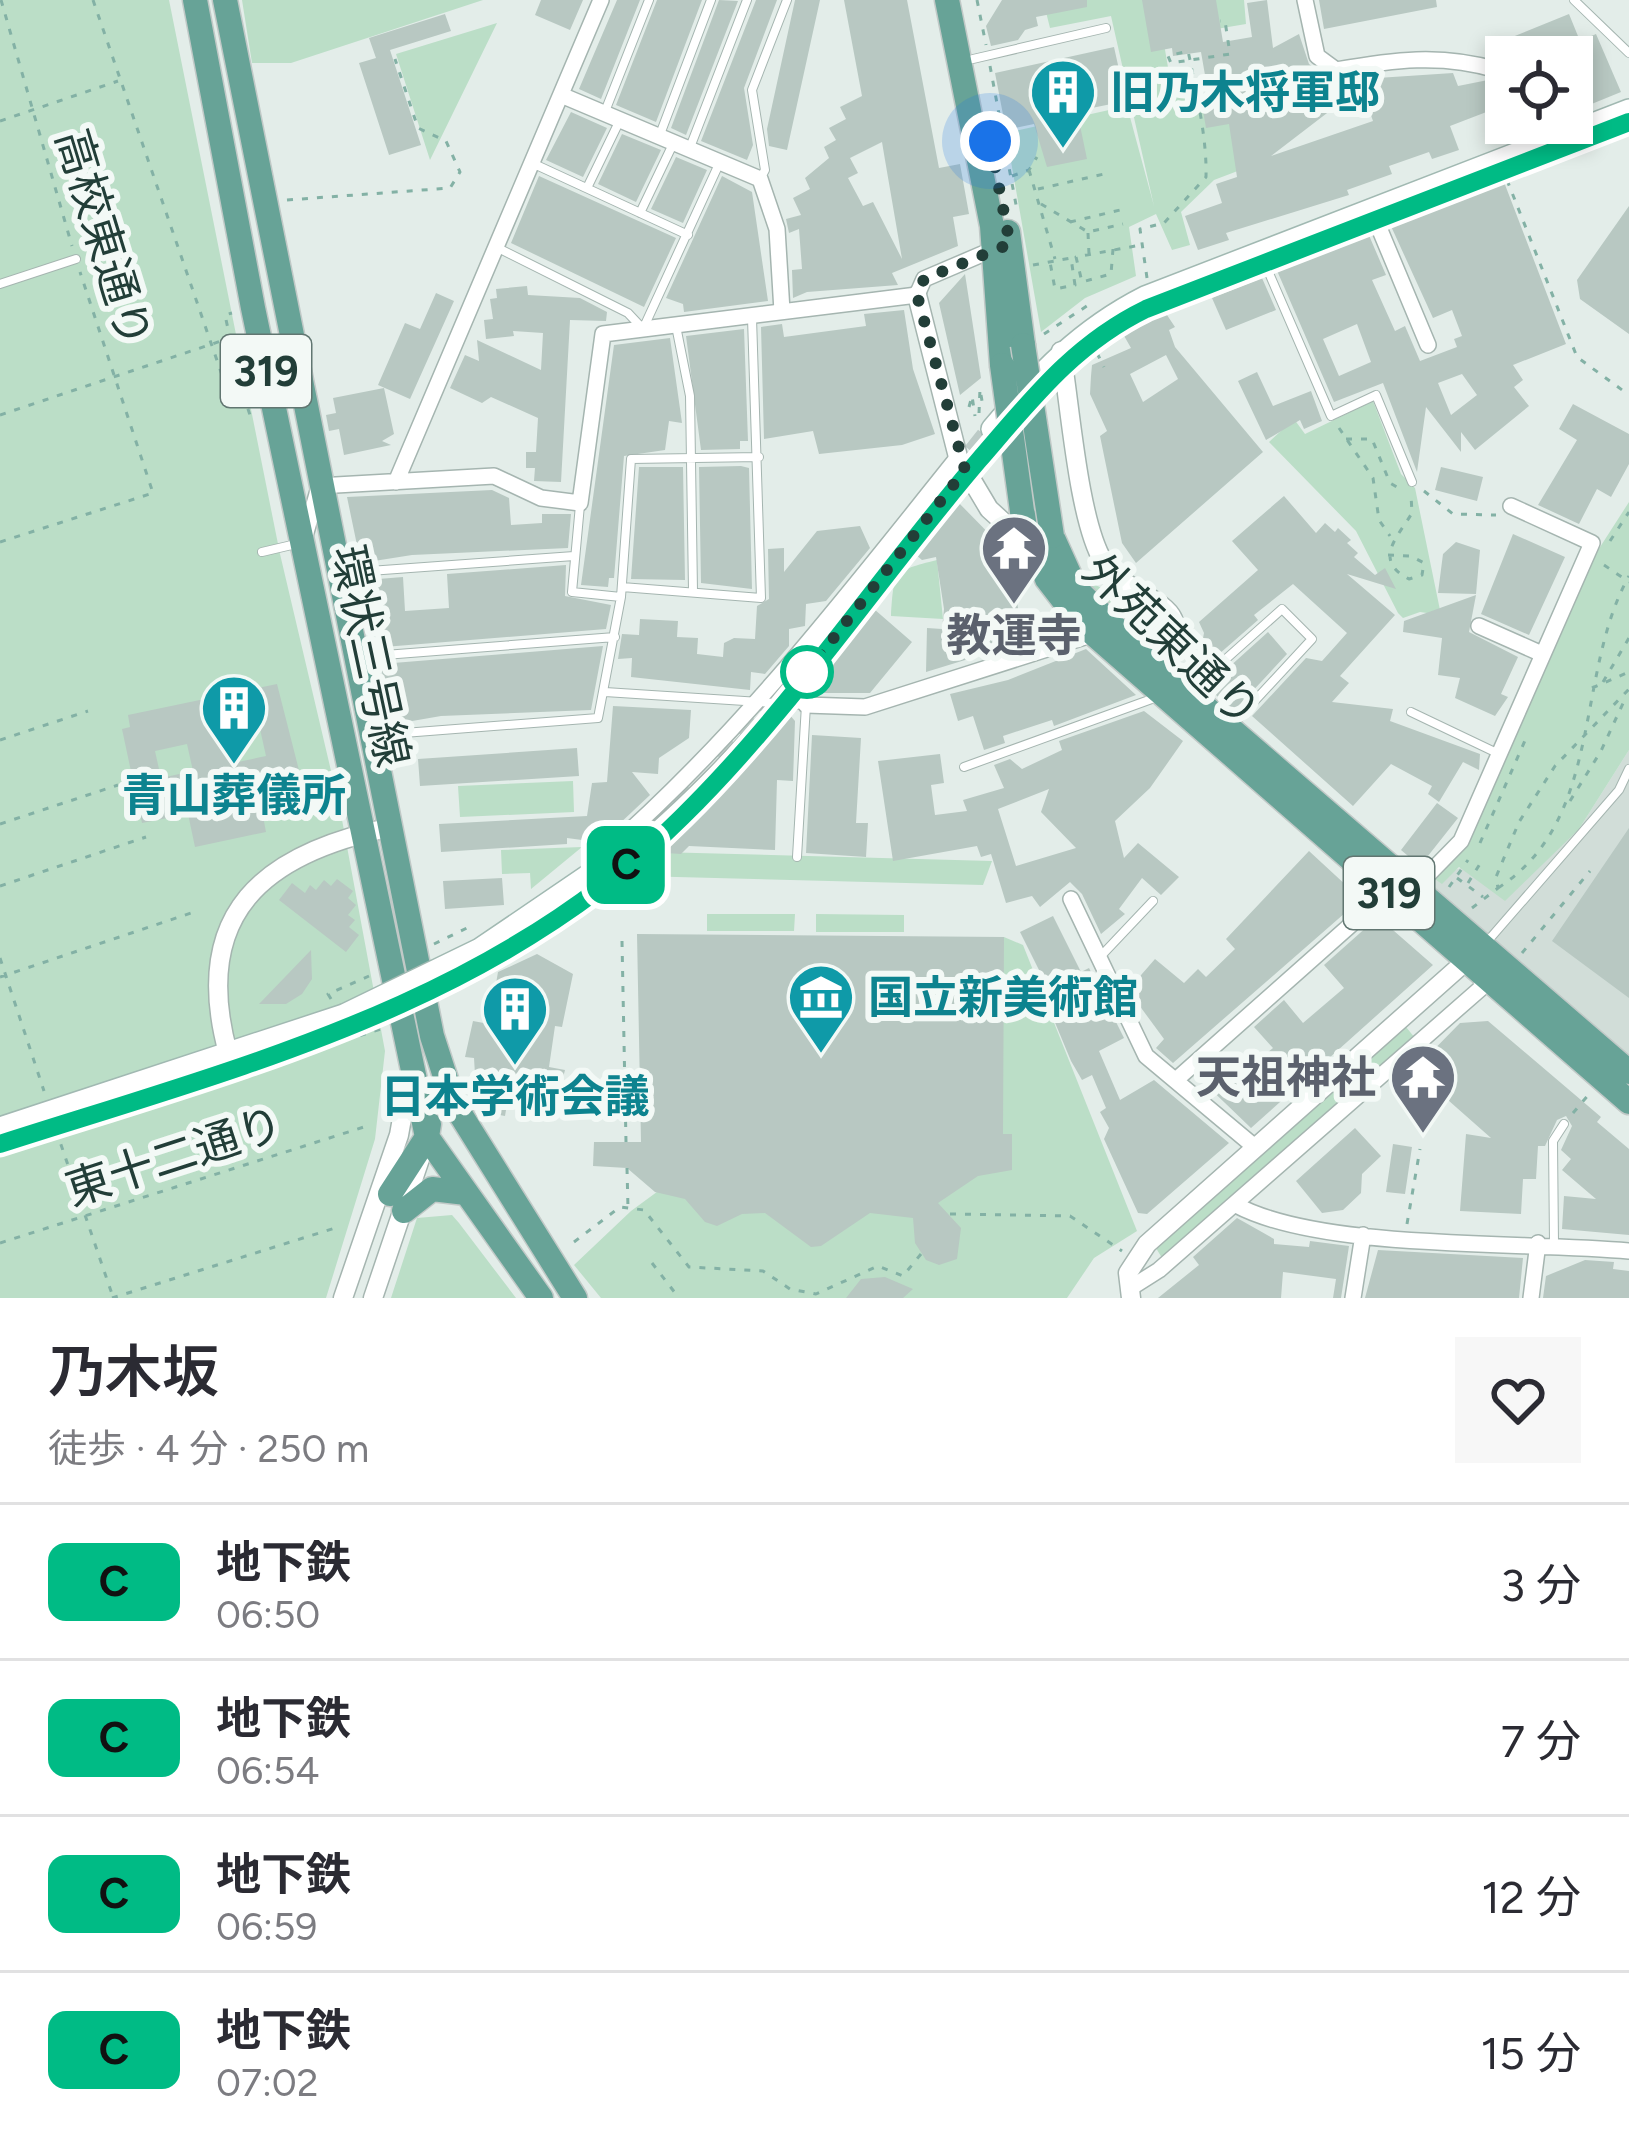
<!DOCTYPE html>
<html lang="ja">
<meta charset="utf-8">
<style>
body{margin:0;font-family:Figtree,"Noto Sans JP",sans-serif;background:#f7f7f7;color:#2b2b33;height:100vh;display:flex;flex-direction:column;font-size:45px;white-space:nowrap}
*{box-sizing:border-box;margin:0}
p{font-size:39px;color:#7c7c81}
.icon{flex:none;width:66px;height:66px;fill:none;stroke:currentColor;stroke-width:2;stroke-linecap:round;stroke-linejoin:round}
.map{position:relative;height:1298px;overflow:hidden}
.side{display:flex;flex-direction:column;background:#fff;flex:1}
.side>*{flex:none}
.badge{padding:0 24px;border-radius:18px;font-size:42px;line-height:78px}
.buttons{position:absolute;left:1485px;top:36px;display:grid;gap:24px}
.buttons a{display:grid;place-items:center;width:108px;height:108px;border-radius:0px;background:#fff;box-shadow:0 6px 18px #0003;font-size:60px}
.you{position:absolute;width:60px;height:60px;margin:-30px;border:9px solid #fff;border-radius:50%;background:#1a73e8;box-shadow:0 0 0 18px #1a73e833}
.map>.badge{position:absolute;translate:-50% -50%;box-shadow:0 0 0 6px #fff}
.round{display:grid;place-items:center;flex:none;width:126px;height:126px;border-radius:0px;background:#f7f7f7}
.head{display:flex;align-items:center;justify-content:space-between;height:204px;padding:0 48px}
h1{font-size:57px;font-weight:600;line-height:90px}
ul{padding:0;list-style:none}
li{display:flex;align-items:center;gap:36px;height:156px;padding:0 48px;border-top:3px solid #e1e1e2}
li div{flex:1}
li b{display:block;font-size:45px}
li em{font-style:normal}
li .badge{min-width:132px;font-weight:700;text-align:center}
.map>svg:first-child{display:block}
.built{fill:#d1ddd8}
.green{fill:#bbdec7}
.building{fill:#b8c8c2;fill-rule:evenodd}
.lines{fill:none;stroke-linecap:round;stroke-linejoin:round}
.secondary-tunnel{stroke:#bccac6;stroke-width:21;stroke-dasharray:21 10;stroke-linecap:butt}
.service-casing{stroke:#a5b5b0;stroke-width:10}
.minor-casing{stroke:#a5b5b0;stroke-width:18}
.tertiary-casing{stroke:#a5b5b0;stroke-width:21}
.secondary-casing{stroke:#a1b9b2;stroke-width:24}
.primary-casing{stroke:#c1c9c7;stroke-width:27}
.path{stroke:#83b1a5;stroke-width:3;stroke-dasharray:6 9;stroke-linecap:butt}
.service{stroke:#fff;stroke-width:8}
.minor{stroke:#fff;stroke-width:15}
.tertiary{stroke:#fff;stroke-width:18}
.secondary{stroke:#fff;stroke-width:21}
.primary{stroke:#67a397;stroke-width:24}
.secondary-bridge-casing{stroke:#a1b9b2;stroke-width:24;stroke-linecap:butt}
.primary-bridge-casing{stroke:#c1c9c7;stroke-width:27;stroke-linecap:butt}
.path-bridge{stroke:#83b1a5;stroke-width:3;stroke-dasharray:6 9;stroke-linecap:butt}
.secondary-bridge{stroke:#fff;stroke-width:21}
.primary-bridge{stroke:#67a397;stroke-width:24}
.line-casing{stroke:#fff;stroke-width:27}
.line{stroke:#00bb85;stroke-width:18}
.walk{stroke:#223e38;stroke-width:12;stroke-dasharray:0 21.6}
.stop-dot{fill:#fff;stroke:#00bb85;stroke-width:6}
.labels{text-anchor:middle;stroke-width:12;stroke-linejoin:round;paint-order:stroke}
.shield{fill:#f3f9f6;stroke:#617671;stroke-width:3}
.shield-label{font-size:42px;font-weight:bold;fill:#223e38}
.culture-label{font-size:45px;font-weight:bold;fill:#0d838f;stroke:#f3f9f6;text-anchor:start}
.street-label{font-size:45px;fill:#223e38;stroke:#f3f9f6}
.worship-label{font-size:45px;font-weight:bold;fill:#5b616d;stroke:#f3f9f6}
</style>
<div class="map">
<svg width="1629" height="1298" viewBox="0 0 1629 1298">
<rect width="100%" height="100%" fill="#e3ede9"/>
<path class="built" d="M1629,750V1057L1429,890L1430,878L1579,829Z"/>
<path class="green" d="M0,0H169L280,554L340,809L385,1051L375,1139L326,1298H0Z
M242,0H483L291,63H252Z
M1043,0H1244L1246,24L1163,38L1171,85L1198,103L1243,96L1256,164L1214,180L1181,212L1190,245L1172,250L1156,214L1129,227L1136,276L1085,298L1041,332L1006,133L1127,106L1154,206L1111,16L1050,28Z
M497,23L430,160L396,54Z
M1373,401L1401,474L1415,488L1441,615L1420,612L1403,618L1398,613L1356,531L1269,442L1294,419L1305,434Z
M1629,502V750L1579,829L1505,901L1459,867L1442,884L1432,877L1481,814L1593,558Z
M937,560L943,619L891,616C894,571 893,571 937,560Z
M1081,578L1160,616L1168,634L1159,641L1143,639Z
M573,781L574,812L460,817L458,786Z
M582,847L531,889L530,873L502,874L501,850Z
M658,852L992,861L983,885L638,876Z
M707,914H795L794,931H707Z
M816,914L904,915V932H816Z
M1004,937L1023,945L1137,1231L1094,1258L1067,1298H601L574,1265L631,1211Z
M1406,1027L1415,1038L1162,1258L1156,1248L1176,1229Z
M452,1215L459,1223L516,1298H391L417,1218Z"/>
<path class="building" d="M541,0H583L570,30L535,15Z
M617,0H640L601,99L579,89Z
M657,0H702L656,122L616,105Z
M719,0L738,1L686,135L671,128Z
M756,0H777L744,88L753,145L747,160L701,141Z
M795,0H820L787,150L769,146L767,129Z
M844,0H907L939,168L960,164L969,214L953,217L958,246L892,273L898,285L807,292L793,298L792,270L802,269L799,229L789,233L786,219L801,215L793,198L810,189L805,178L829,158L824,147L836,140L829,128L846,119L840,107L862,96ZM882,142L885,160L902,259L873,202L863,206L848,178L858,173L850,158Z
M1002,0H1087V7L1036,17L1038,26L1025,30L1018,40L991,46L986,26Z
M1142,0H1216L1223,42L1252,37L1247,3L1267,0L1273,48L1299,34L1309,64L1332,81L1453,73L1458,86L1488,80L1502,106L1450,126L1459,150L1432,159L1429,152L1389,166L1392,174L1347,190L1349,195L1226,233L1229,240L1198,250L1185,216L1222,203L1216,184L1237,177L1229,124L1206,128L1201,99L1209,98L1201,52L1173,56L1172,48L1151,52ZM1361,87L1373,121L1271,156Z
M1319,0H1436L1437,7L1324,29Z
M445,14L451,31L390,50L421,145L389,155L359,63L376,58L369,38Z
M1569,14L1580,41L1596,34L1621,92L1572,112V57H1506L1500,42Z
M1114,47L1126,101L1077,111L1087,159L1047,167L1034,124L1006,130L995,73Z
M571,112L607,128L583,177L546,160Z
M622,134L661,150L636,202L598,184Z
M676,157L707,170L683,223L651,209Z
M539,176L676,238L644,307L511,243Z
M722,176L752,192L768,301L684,312L683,304L666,298Z
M1504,182L1566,344L1513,365L1523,380L1514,387L1529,406L1475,450L1461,432V452L1426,407L1417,472L1383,383L1334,402L1275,266L1368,233L1386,275L1372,280L1395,331L1405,326L1420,361L1457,347L1454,339L1462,336L1452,310L1433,318L1390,224ZM1357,324L1371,362L1339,376L1323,339ZM1462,374L1477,395L1451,415L1438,383Z
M1629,206V334L1580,299L1577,280Z
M965,274L981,378L960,395L939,303Z
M1262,278L1276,310L1226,330L1212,298Z
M527,286L528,295L580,298L607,312L606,321L570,320L561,482L534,481L535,468H526V452H536L538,418L491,397L482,403L450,388L465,355L479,361L477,340L541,370L543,333L513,331L514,336L486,339L484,320L493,319L490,299L497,298L496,289Z
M436,293L454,301L410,399L378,385L405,323L420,329Z
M1163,309L1175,327L1169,330L1175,347L1263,452L1136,563L1122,543L1100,436L1107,431L1090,394L1091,376L1092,365L1131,348L1123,334ZM1166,355L1178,379L1143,402L1130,374Z
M904,310L913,369L935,434L902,445L819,454L813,431L764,439L761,327L782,324L784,337L866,326L864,314Z
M744,329L748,441H740V449L701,450L686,336Z
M670,338L682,423L669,421L665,450L624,456L614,578H609L608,587L581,585L614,345Z
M1257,372L1273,406L1311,391L1322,421L1304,429L1300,420L1266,440L1238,381Z
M384,388L394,434L382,441L391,445L344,455L339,429L329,431L326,415L336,413L333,398Z
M1573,404L1629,434V464L1611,497L1597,489L1579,524L1538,505L1577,440L1559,429Z
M741,466L749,468L752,589L701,583L699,467Z
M639,467H683L685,580L631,579Z
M1441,467L1483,477L1477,501L1435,490Z
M492,490L509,498L511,525L542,523V514H571L568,548L412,555L355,564L351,544L357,545L347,497Z
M1284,496L1316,533L1325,523L1335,532L1338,528L1351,540L1347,543L1358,553L1354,557L1375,575L1385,568L1396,589L1347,574L1395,615L1340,676L1349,683L1332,702L1393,709L1390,721L1480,754L1479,770L1463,762L1439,802L1428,794L1432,786L1391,764L1353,806L1252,716L1306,658L1322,661L1347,633L1293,584L1254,615L1258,620L1203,668L1198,664L1204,633L1199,622L1258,570L1232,541Z
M957,501L1009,554L1020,620H1041L1053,633L926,672L927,628L942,629L944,609L936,557L922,560L916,555Z
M860,526L870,548L826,601L806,604L805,626L789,629V646L765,674L751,672L750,690L631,677L632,658L618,659L622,634L639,635L640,619L678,621L677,637L698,638L697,654L723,657L724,643L734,638L755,639L757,606L769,599L768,549L784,548V572L817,531Z
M1513,534L1565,557L1529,635L1481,614Z
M1456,542L1480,550L1476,594L1438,593L1443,554Z
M566,565L565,596L611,605L606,629L384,647L381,608L368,609L366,580L403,577L405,611L449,608L447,574Z
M1476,595L1469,632L1518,657L1501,694L1508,697L1495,716L1455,698L1460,678L1438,675L1442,638L1403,632L1404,621Z
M874,609L912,642L870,693H816L810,688Z
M1268,632L1287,654L1234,711L1207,687Z
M603,646L591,710L441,716L389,725L381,664Z
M1086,649L1136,695L1054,726L1052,720L1003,736L1005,743L984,750L973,716L958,721L950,694L1008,680Z
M277,684L303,786L259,795L266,832L195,847L188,814L142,823L122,729L130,727L128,715ZM260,729L266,756L238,762L232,735ZM187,744L193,771L161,778L155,751Z
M613,706L691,710L689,738L659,758L658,774L632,772L650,795L616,827L597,842L567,838V844L441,852L439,824L587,816L592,783L607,782Z
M1144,711L1183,741L1150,788L1115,821L1124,858L1138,843L1179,877L1161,895L1142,878L1119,909L1125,914L1101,934L1082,894L1070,882L1040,907L1032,896L1006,903L991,854L981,857L977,846L893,861L878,761L940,754L944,783L931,785L935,815L967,811L963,800L1004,788L994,765L1010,759L1022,769L1062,750L1059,741ZM1049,789L1041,812L1076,848L1016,866L998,809Z
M788,713L795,721L793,781L777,780L775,850L689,846L681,854L652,852Z
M812,735L861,738L856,823H868L866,857L806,853Z
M577,748L579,776L420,786L418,759Z
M1437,803L1458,818L1420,866L1401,850Z
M1629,828V998L1552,941Z
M1309,851L1361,899L1173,1063L1156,1048L1164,1039L1128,990L1155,959L1184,983L1198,969L1206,977L1235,949L1226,939Z
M502,878L504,905L445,909L443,881Z
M337,879L353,891L348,898L356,905L348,915L355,920L349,927L359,935L346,952L279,900L292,883L305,893L310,885L316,890L324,880L331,886Z
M1053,916L1081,972L1089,968L1124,1038L1099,1051L1120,1100L1154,1080L1229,1143L1147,1214L1138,1213L1104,1139L1109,1128L1100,1112L1106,1108L1092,1075L1082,1080L1071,1061L1039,984L1045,982L1020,932Z
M1378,917L1433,965L1251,1128L1198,1077L1222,1055L1240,1076L1273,1048L1254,1027L1284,1000L1303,1023L1344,988L1324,965Z
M637,934L1004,937L1003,1134H1012V1170L978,1176L938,1203L961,1228L957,1259L939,1265L926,1260L915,1243L913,1218L870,1213L821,1246L811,1247L765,1213L742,1214L717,1226L705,1222L685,1199L655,1192L627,1168L593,1166L594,1142H641Z
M311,950L312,979L302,994L286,1004H259Z
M537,954L573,974L562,1027L555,1026L549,1067L565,1070L556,1105L508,1098L505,1116L489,1113L492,1094L476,1091L474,1058L465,1057L473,1021L489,1024L498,972Z
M1488,1021L1601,1117L1597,1122L1629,1149V1235L1562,1229L1564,1196L1596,1199L1562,1170L1571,1159L1561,1150L1572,1126L1566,1116L1557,1120L1545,1146H1538L1536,1179H1523L1521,1214L1460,1211L1466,1134L1491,1138L1414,1070L1460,1023Z
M1355,1128L1381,1156L1362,1174L1361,1193L1343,1210L1322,1213L1296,1181Z
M1393,1144L1412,1147L1405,1194L1386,1192Z
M1237,1218L1274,1239V1244L1309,1247L1310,1241L1349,1246L1341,1298H1333L1336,1279L1283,1272L1281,1298H1158L1199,1265L1193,1257Z
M1378,1250L1523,1258L1519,1298H1365Z
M1585,1260L1614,1262L1613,1269L1629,1271V1298H1543L1546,1276Z
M885,1277L913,1289L903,1298H846L861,1279Z"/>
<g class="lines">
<path class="secondary-tunnel" d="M954,477L992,429
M720,758L916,524
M628,844L690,789"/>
<g class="service-casing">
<path id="service" d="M1574,0L1629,53
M973,59L1106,28
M604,114L649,0
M659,137L711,0
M689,150L747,0
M532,163L688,235
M760,179L765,170L752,90L787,0
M587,188L619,122
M640,213L673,144
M496,247L628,313L643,329L719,164
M1262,257L1331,416L1376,395L1412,482
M0,284L76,259
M676,326L690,396L693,591
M580,505L572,592L621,597
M262,552L296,544
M342,573L574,556
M622,587L761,598L752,318
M359,657L615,637
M1190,691L1282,609L1312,639L1237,720
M605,692L806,705L797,857
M1411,712L1497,753
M378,735L598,718L621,597L631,459L759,457
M964,767L1160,696
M1486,943L1619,790L1629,769
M1100,957L1153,901
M1554,1244L1553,1141L1564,1124"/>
</g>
<g class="minor-casing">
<path id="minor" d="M1305,0L1317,56L1336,70C1392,60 1441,53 1497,70L1506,94
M561,95L760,179L777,229L782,311
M1518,123L1529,151
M1372,211L1428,345
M958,457C844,599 743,732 605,853L615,865C750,757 861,608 965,470
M396,482L601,0
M305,536L319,487L336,485L494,476L541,498L580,503L603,334L917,295L924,279L1001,246
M1479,626L1542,654
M806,705L865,707L1094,634
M1414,889L1461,841L1592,543L1511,506
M1071,899L1146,1056L1256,1148
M1177,1079L1390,890
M1236,1205C1322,1251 1524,1241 1629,1251
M1129,1289L1159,1270L1480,989L1487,973
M1353,1298L1363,1235
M1531,1298L1538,1243"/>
</g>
<g class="tertiary-casing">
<path id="tertiary" d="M917,295L958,457L989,509L1033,549
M1061,351C1070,403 1078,519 1103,561C1119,588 1164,598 1173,619C1184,643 1167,659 1154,677
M228,1053C190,913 264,853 392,827
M343,1298L399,1135L409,1079
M373,1298L420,1159
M1131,1298L1128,1273L1147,1244L1475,953"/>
</g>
<g class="secondary-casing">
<path id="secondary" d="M992,429C1039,374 1080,330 1145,297L1629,110
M0,1128L344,1015"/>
</g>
<g class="primary-casing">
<path id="primary" d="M195,0L253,308L427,1137L541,1298
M225,0L432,1036L454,1104L575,1298
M947,0L992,226L1002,365
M1008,232L1023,345
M1022,511L1047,579L1081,623L1629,1102
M1052,536L1076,589L1133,645L1629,1072
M390,1194L427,1137L429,1124
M404,1211L432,1189L466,1193"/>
</g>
<path class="path" d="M1,0L72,246
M93,0L233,407L246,403L252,421
M977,0L986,45
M990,66L1017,210
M0,121L118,81
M1029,170L1055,259
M1012,176L1029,170L1037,157
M1507,180L1577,357L1629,395
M1038,189L1104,174
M287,200L450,188L460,172L446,141L418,128L395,59
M1041,204L1088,232L1123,224
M1070,222L1120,210
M1088,233L1089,254
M1113,249L1111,274L1082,282L1076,257L1141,245
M1033,265L1071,258L1075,285L1055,289L1050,262
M1147,278L1140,229L1164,223L1206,177C1207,138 1197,98 1190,60L1188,51L1168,56L1171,63L1230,54L1225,21H1220
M1044,334L1093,302
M1097,353L1104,367
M969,407L972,396L975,416
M979,413L980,389L983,407
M0,415L230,338L225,315L232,313
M1339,428L1373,478L1379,520L1390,536
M1346,439H1372L1390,483L1400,489
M1424,491L1453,514L1496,515
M1610,541L1629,512
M0,542L153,493L80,272
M1388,555L1411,556L1424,563L1422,575L1409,579C1372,560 1398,537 1412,513L1411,495
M1604,565L1629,582
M1603,682L1629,638
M1592,688L1629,672
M0,740L88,711
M1570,801L1601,751L1625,699
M0,824L118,785
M1480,843L1527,736
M1457,878L1483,897
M1468,883L1483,859
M0,886L146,837
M1449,887L1468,860
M1498,888C1605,819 1574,674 1629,576
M1472,908L1498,888L1496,877L1519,822L1555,766L1629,689
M622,941L626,1142
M1522,953L1590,871
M0,958L44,1091
M0,977L194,912
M446,995L489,972L486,967
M331,999L328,994L369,976
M1573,1113L1590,1093
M56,1130L113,1297
M627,1168L628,1208
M950,1214L1070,1216L1122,1251
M1407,1224L1420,1149
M574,1242L620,1207L644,1210L689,1267L763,1271L790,1289L816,1294L878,1266L903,1276L921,1254
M0,1243L367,1126
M652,1263L679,1298
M112,1298L335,1228"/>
<use href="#service" class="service"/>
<use href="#minor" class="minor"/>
<use href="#tertiary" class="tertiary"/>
<use href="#secondary" class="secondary"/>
<use href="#primary" class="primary"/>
<g class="secondary-bridge-casing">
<path id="secondary-bridge" d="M344,1015L480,949L605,864"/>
</g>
<g class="primary-bridge-casing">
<path id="primary-bridge" d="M1023,345L1052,536
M1002,365L1022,511"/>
</g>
<path class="path-bridge" d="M434,944L469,927L472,932
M335,1035L339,1042L384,1028"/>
<use href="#secondary-bridge" class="secondary-bridge"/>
<use href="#primary-bridge" class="primary-bridge"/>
</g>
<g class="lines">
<g class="line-casing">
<path id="line" d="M0,1144C243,1066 496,1003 682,817C792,709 879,577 979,460C1031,400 1074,344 1146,309L1629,122"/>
</g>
<use href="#line" class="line"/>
<path class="walk" d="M807,672L965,470L917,295L924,279L1010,244L990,141"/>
</g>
<defs>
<g id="building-pin" transform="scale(3.45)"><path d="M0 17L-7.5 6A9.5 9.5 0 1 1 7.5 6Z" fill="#0f9aa8" stroke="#f3f9f6"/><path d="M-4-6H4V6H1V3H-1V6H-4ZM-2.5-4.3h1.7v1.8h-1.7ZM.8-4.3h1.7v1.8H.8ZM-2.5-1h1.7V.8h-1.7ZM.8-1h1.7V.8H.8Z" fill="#fff"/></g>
<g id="temple-pin" transform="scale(3.45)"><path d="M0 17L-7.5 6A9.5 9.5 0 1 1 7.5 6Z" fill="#6b7280" stroke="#f3f9f6"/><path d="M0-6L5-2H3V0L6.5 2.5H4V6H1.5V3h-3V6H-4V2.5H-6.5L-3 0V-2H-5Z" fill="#fff"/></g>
<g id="museum-pin" transform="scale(3.45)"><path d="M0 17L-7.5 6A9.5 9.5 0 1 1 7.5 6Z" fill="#0f9aa8" stroke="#f3f9f6"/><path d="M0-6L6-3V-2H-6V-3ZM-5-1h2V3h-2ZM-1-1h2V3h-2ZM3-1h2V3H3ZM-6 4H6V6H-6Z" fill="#fff"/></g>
</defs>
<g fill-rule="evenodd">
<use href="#building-pin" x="1063" y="92"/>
<use href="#temple-pin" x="1014" y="548"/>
<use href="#building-pin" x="234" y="708"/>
<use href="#museum-pin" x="821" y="997"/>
<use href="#building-pin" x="515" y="1009"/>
<use href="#temple-pin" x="1423" y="1077"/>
</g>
<circle class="stop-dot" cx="807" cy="672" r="24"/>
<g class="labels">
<g class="shield">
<rect x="221" y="335" width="90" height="72" rx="9"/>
<rect x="1344" y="857" width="90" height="72" rx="9"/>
</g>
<g class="shield-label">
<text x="266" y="386">319</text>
<text x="1389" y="908">319</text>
</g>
<g class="culture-label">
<text x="1110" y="108">旧乃木将軍邸</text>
<text x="234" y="811" text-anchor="middle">青山葬儀所</text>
<text x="868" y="1013">国立新美術館</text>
<text x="515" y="1112" text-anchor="middle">日本学術会議</text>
</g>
<g class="street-label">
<text transform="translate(104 238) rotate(73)" y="16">高校東通り</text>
<text transform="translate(1172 640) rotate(44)" y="16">外苑東通り</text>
<text transform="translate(371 656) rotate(78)" y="16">環状三号線</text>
<text transform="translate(174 1156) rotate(-18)" y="16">東十二通り</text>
</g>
<g class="worship-label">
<text x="1014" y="651">教運寺</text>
<text x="1376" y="1093" text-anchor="end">天祖神社</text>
</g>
</g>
</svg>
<div class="buttons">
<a><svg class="icon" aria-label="locate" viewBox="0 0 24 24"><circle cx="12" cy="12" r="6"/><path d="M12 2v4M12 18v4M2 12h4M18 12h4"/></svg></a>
</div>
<div class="you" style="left:990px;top:141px"></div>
<b class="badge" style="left:626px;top:865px;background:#00bb85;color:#111">C</b>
</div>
<section class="side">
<div class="head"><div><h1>乃木坂</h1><p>徒歩 · 4 分 · 250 m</p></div><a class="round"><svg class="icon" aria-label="heart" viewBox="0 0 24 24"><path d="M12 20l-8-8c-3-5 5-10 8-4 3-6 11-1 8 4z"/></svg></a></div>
<ul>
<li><span class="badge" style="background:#00bb85;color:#111">C</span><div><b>地下鉄</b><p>06:50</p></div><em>3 分</em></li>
<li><span class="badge" style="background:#00bb85;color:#111">C</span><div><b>地下鉄</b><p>06:54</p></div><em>7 分</em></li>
<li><span class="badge" style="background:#00bb85;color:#111">C</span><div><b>地下鉄</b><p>06:59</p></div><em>12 分</em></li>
<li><span class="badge" style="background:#00bb85;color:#111">C</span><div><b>地下鉄</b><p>07:02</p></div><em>15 分</em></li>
</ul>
</section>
